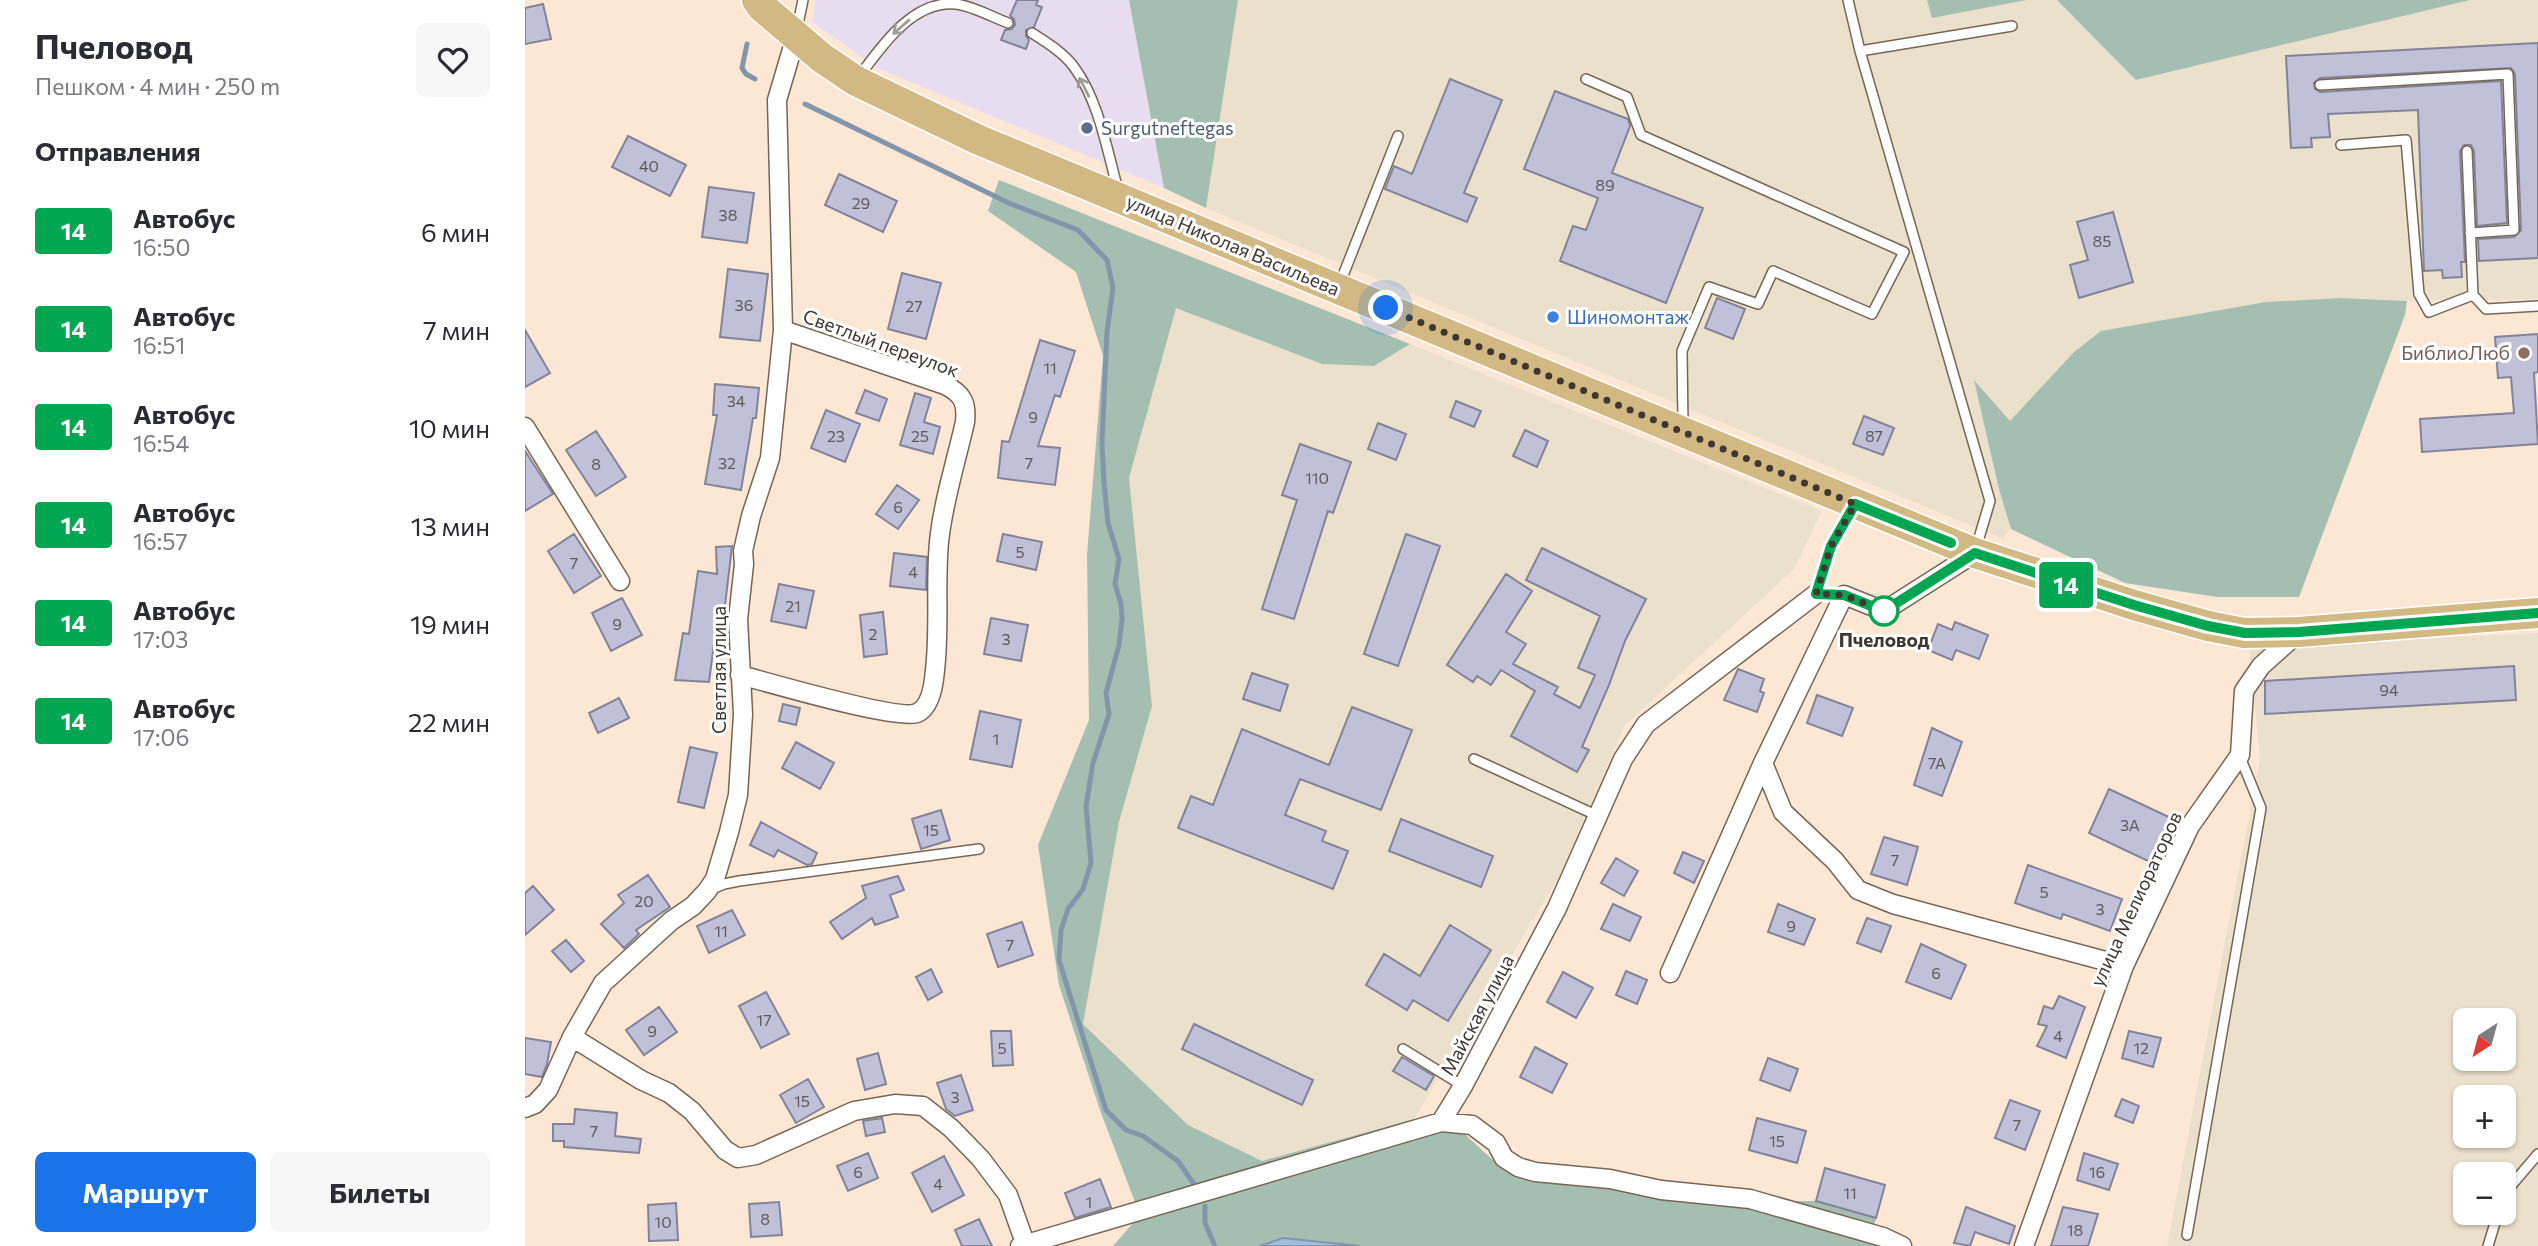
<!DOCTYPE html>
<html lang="ru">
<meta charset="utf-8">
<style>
body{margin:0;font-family:Commissioner,sans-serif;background:#f7f7f7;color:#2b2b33;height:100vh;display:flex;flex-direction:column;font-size:26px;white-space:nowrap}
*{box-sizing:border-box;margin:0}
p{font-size:23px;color:#7c7c81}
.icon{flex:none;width:38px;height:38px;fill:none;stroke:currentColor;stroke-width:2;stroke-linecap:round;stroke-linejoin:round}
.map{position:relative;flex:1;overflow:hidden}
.side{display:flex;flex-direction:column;background:#fff;width:525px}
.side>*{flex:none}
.badge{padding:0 14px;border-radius:5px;font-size:24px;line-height:46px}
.needle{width:46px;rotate:216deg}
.controls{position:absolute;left:1928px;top:1008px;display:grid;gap:14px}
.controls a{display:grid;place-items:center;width:63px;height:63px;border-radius:10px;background:#fff;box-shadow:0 2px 5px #0004;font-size:35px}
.you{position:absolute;width:35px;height:35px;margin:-18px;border:5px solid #fff;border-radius:50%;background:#1a73e8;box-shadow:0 0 0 10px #1a73e833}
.map>.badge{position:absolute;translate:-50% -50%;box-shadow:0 0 0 4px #fff}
h2{padding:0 35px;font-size:26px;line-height:63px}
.round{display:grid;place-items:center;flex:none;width:74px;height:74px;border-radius:10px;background:#f7f7f7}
.head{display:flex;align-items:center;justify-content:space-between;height:119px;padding:0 35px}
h1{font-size:33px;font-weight:700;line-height:52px}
.primary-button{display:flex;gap:14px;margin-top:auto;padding:14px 35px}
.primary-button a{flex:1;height:80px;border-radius:10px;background:#1a73e8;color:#fff;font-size:28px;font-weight:700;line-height:80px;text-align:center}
.primary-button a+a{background:#f7f7f7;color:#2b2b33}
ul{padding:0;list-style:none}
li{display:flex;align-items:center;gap:21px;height:98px;padding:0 35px}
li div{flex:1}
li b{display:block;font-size:26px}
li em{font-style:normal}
li .badge{min-width:77px;font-weight:700;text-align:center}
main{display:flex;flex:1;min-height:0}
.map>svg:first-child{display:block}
.commercial{fill:#e8dcf0}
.industrial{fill:#ebe0cb;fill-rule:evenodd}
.green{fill:#a4bfb2}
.water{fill:#a0bdde;stroke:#8395aa;stroke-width:2}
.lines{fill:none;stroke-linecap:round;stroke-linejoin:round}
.stream{stroke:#8395aa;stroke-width:5}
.building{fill:#c0c1d9;stroke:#828399;stroke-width:2}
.service-casing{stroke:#776555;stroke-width:12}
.minor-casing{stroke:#776555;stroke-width:21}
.primary-casing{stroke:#fff;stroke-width:33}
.service{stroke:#fff;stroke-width:9}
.minor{stroke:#fff;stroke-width:18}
.primary{stroke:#d2b983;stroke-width:30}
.oneway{stroke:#9f9b98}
.line-casing{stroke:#fff;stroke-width:16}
.line{stroke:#00a651;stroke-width:10}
.walk{stroke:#3f3730;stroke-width:7;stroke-dasharray:0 12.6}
.service-dot{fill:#5c6f8a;stroke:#fff;stroke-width:2.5}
.shop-dot{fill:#3f7fe0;stroke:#fff;stroke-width:2.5}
.education-dot{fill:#8d6e63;stroke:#fff;stroke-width:2.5}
.stop-dot{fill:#fff;stroke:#00a651;stroke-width:3.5}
.labels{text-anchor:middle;stroke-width:6;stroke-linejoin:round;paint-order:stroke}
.number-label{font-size:16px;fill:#5f5a5a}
.service-label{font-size:19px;fill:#4e5e75;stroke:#fff;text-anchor:start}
.street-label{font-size:19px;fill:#3f3730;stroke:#fff}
.shop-label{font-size:19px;fill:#366cbe;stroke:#fff;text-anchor:start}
.education-label{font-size:19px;fill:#785e54;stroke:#fff;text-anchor:end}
.stop-label{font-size:19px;font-weight:bold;fill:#3f3730;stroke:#fff}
</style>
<main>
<section class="side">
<div class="head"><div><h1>Пчеловод</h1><p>Пешком · 4 мин · 250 m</p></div><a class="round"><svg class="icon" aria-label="heart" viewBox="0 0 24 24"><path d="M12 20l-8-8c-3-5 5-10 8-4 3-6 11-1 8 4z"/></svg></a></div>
<h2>Отправления</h2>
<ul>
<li><span class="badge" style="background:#00a651;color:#fff">14</span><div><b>Автобус</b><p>16:50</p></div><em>6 мин</em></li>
<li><span class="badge" style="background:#00a651;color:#fff">14</span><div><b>Автобус</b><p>16:51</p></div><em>7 мин</em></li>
<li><span class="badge" style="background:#00a651;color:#fff">14</span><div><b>Автобус</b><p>16:54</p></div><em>10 мин</em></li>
<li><span class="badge" style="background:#00a651;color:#fff">14</span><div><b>Автобус</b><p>16:57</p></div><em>13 мин</em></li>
<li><span class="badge" style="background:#00a651;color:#fff">14</span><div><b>Автобус</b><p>17:03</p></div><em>19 мин</em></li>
<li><span class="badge" style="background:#00a651;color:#fff">14</span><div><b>Автобус</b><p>17:06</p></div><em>22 мин</em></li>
</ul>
<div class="primary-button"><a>Маршрут</a><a>Билеты</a></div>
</section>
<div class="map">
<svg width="2013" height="1246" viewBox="0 0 2013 1246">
<rect width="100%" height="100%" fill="#fce7d5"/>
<path class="commercial" d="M291,0H604L639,188L353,68L287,22Z"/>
<path class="industrial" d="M713,0H1402L1408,18L1502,0H1532L1612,80L1945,0H2013V299L1882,301L1815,298L1741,302L1635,321L1478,539L681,208Z
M651,307L797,364L849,366L885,344L1297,511L1269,569L1100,725L1032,880L889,1119L737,1161L663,1125L558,1023L594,822L627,706L604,478Z
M2013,633V1246H1642L1735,759L1724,648ZM1941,1020H1979V1059H1941ZM1941,1097H1979V1136H1941ZM1941,1174H1979V1213H1941Z"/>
<path class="green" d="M604,0H713L681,208L639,188Z
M1402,0H1502L1407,18Z
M1532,0H1945L1611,80Z
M474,180L885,344L849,366L797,364L651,308L604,478L627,706L594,822L558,1024L663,1125L737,1161L889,1119L916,1122L933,1128L981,1172L1165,1202L1291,1201L1351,1218L1346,1237L1372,1246H835L758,1238L735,1246H588L615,1215L576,1113L534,985L513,845L564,720L562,554L578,356L551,272L463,211Z
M1815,298L1882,301L1880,315L1774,597H1692L1600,583L1486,529L1474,489L1449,380L1485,421L1549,352L1576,331L1741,302Z"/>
<path class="water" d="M758,1238L835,1246H735Z"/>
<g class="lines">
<path class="stream" d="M222,44L217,68L221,74L230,79
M280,104L486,204L553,230L582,260L588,288L582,332L577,444L579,483L583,523L594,559L590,584L596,604L597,619L594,645L581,693L584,714L568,763L561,806L566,863L558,889L543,909L536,930L534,960L581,1110L601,1130L618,1136L653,1161L669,1184
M680,1206V1223L690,1246"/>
</g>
<path class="building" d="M492,0H513L511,5L517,7L509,27L501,30V36L504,40L501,49L476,40L480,30L487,29L490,25L489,19L485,16Z
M18,4L26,39L0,44V8Z
M2013,43V258L1954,261L1953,239L1989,237L1996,230L1990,74L1986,68L1795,78L1789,83L1790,89L1795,92L1976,81L1982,223L1952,226L1949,151L1946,145H1939L1935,151L1940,262H1936L1937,277L1918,278L1917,270L1899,271L1893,110L1803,114L1805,137L1786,138L1787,147L1766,148L1761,56Z
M925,79L977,100L939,193L952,198L942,222L860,189L869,166L887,174Z
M1030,91L1103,119L1105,126L1087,173L1178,208L1141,303L1035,261L1048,226L1061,230L1073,198L999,169Z
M103,136L161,165L145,196L87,167Z
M314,174L372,201L358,232L300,205Z
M184,187L229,193L222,243L177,237Z
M1588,212L1608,282L1554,298L1545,265L1563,260L1552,222Z
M203,269L243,274L235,341L195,337Z
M377,273L416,283L401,339L363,329Z
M1192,298L1220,309L1208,339L1180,328Z
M0,330L25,373L0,387Z
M2013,334V372L2009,373L2013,444L1897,452L1895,419L1989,413L1986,377L1973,378L1970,337Z
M515,340L550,351L535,397L530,395L513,446L535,448L530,485L473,478L477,441L484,442Z
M190,384L234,388L231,418H228L216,490L180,484L192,415H188Z
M340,390L362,399L354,421L331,413Z
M390,393L406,398L399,422L415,427L408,454L375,445Z
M931,401L956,411L949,427L925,417Z
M301,410L335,424L320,462L286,448Z
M1339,416L1369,428L1358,455L1328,444Z
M853,423L881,434L871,460L843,449Z
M1000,430L1023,441L1012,467L988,456Z
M71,431L101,477L71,496L41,450Z
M775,444L826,462L808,513L803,511L769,619L737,609L772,500L757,495Z
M0,451L28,494L0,511Z
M372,485L394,500L373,529L351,514Z
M49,534L76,576L49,593L23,551Z
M478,534L517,542L511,570L472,561Z
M881,534L915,546L873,666L839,654Z
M207,546L199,614L193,613L184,682L150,680L158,633L164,634L173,571L192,574L191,547Z
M1017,548L1121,599L1100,641L1084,685L1057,747L1064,750L1052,772L986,736L1010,691L976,670L966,685L952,676L948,682L922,665L981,574L1007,591L981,632L1001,644L988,664L1033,687L1029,694L1055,708L1070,675L1053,668L1075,616L1001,580Z
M369,553L402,557L401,590L365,586Z
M254,584L289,591L281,628L246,621Z
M97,598L117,635L86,651L67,613Z
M358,612L362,654L339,657L335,615Z
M466,618L503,625L496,661L459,654Z
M1430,622L1463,635L1454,659L1431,650L1427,660L1403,650L1413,624L1427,630Z
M1989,666L1991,700L1740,714V681Z
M1213,669L1239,679L1235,691L1239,693L1232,712L1199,700Z
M727,673L763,685L755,711L718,699Z
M1292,695L1328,708L1317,736L1282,723Z
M94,698L104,718L73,733L64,713Z
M258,704L275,708L271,725L254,721Z
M827,707L887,730L856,810L775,779L760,815L801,831L797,841L823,851L808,889L653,828L666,796L688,805L717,729L804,765Z
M455,711L496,720L487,767L445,759Z
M1407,728L1437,742L1417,796L1389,785Z
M271,742L309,763L295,789L257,768Z
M165,747L192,753L179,808L153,802Z
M1584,789L1646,818L1625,862L1564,833Z
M416,810L425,840L396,849L387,819Z
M876,819L968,856L956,887L864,851Z
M236,822L292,853L287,864L282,865L253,850L249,857L225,845Z
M1359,837L1393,847L1382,885L1346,874Z
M1158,852L1179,861L1169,883L1149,873Z
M1091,858L1113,871L1099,896L1076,883Z
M1503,865L1597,899L1585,931L1538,914L1536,919L1490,903Z
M123,875L145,907L111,930L114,934L99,948L76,924L99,903L93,895Z
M373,876L379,890L365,895L373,917L350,925L347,918L317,939L305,922L341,898L337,886Z
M8,886L29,910L0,935V893Z
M1088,904L1116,917L1105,941L1076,929Z
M1253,904L1290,919L1279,945L1243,932Z
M207,910L220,935L184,953L172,926Z
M1342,918L1366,926L1356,952L1332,943Z
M497,922L508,955L473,967L462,934Z
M925,925L966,950L923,1021L888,1000L882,1010L841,985L859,954L895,976Z
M41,940L59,961L46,972L27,951Z
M1396,944L1441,965L1426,999L1381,982Z
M406,969L417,992L403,1000L391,977Z
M1101,971L1122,980L1112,1004L1091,995Z
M1038,972L1068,988L1051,1018L1022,1002Z
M241,992L264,1034L236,1048L214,1006Z
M1534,996L1560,1007L1541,1058L1512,1046L1522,1026L1513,1024L1519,1006L1528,1009Z
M134,1007L152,1032L119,1055L101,1030Z
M669,1024L788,1080L777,1105L657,1049Z
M466,1031H486L488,1065L468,1066Z
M1604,1031L1636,1038L1628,1067L1597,1058Z
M0,1038L26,1042L22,1064L17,1077L0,1074Z
M1010,1047L1042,1064L1027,1093L995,1077Z
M353,1053L361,1084L340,1090L332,1059Z
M877,1057L909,1076L901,1090L868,1071Z
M1243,1058L1273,1069L1265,1091L1235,1080Z
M436,1075L448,1110L430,1116L421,1109L412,1083Z
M283,1079L299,1107L271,1123L255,1095Z
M1597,1099L1614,1106L1608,1123L1590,1116Z
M1485,1100L1515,1111L1500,1150L1470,1138Z
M50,1109L92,1113L90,1136L116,1139L114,1153L39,1147V1141H28V1124H49Z
M357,1118L360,1132L341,1136L338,1121Z
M1232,1118L1281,1131L1272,1163L1224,1150Z
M343,1153L353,1178L323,1191L312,1166Z
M1559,1153L1593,1164L1584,1190L1552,1180Z
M419,1156L439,1195L407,1212L387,1173Z
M1300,1168L1360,1185L1351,1218L1291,1201Z
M575,1179L586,1207L550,1218L540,1193Z
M254,1202L257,1235L226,1237L224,1204Z
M151,1203L153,1240L124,1241L123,1205Z
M1441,1207L1490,1226L1484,1244L1450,1232L1445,1246L1429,1243Z
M1538,1207L1573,1214L1563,1246H1526Z
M454,1219L467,1246H437L430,1230Z"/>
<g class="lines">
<g class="service-casing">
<path id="service" d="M1323,0L1335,51
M272,29L278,0
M507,33C521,42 539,53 549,67C574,101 582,150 593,190
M333,78C356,47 387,0 431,4C448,6 467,17 483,23
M1061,79L1102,97L1116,135L1379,252L1347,314L1248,271L1233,304L1184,287L1157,351L1158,425
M1795,85L1983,74L1989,230L1945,233
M1816,145L1881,140L1894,294L1904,312L1948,295
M1942,151L1948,295L1961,309L2013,306
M815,283L873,136
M1451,548L1465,501L1335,51L1487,26
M1319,595L1291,594L1306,546L1328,508
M949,759L1073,816
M187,889L199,884L214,881L454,849
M878,1049L938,1086
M1979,1194L2013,1154
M1662,1235L1736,808L1715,757
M1963,1246L1973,1213"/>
</g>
<g class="minor-casing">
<path id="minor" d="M0,427L95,581
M1450,553L1359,611L1319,595L1238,763L1258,812L1310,861L1333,890L1368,904L1599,966
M215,675C242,682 374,721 392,713C406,707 409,683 410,670C415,627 410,585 414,542C418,502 431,462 440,422C442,403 438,394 420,385L258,330
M1145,973L1238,763
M47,1037L116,1080L144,1093L167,1111L200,1150L213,1158L231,1155L329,1111L370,1104L398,1106L426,1128L456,1159L483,1195L500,1243
M0,1108L10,1104L23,1090L47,1037L78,983L146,921L168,906L182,891L190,879L204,832L213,795L218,714L213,619L219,564L218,551L226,516L245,458L258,330L252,100L271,36
M916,1122L947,1125L971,1143L979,1158L993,1167L1010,1172L1085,1179L1136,1190L1225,1199L1358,1237L1377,1246
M495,1246L916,1122L938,1086L1032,908L1098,759L1121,724L1291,594
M1499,1246L1599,966L1665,826L1715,755L1719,691L1736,666L1774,632"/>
</g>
<g class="primary-casing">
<path id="primary" d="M232,0L237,7L297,58L331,81L454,140L1450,553L1609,605L1683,626L1719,633L1774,632L2013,613"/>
</g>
<use href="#service" class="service"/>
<use href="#minor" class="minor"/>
<use href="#primary" class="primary"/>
</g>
<defs><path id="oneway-shaft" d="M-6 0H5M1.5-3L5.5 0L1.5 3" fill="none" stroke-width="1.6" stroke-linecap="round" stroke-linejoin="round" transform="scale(1.75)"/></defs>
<g class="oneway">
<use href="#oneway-shaft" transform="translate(376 27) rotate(139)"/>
<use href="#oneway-shaft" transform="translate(559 87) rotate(-117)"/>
</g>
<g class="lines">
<g class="line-casing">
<path id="line" d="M1426,543L1330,504L1306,546L1291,594L1319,595L1359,611L1450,553L1609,605L1683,626L1720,633L1774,632L2013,613"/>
</g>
<use href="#line" class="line"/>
<path class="walk" d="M861,308L1330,504L1306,546L1291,594L1319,595L1359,611"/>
</g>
<circle class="service-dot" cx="562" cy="128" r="7"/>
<circle class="shop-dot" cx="1028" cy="317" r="7"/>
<circle class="education-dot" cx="1999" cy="353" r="7"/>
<circle class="stop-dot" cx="1359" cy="611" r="14"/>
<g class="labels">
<g class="number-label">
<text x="124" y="172">40</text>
<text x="1080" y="191">89</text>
<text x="336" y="209">29</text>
<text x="203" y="221">38</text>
<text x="1577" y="247">85</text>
<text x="219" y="311">36</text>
<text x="389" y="312">27</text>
<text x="525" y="374">11</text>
<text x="211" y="407">34</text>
<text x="508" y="423">9</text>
<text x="311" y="442">23</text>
<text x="395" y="442">25</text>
<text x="1349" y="442">87</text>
<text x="202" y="469">32</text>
<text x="504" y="469">7</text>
<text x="71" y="470">8</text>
<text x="792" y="484">110</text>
<text x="373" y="513">6</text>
<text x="495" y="558">5</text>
<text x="49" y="569">7</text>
<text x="388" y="578">4</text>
<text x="268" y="612">21</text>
<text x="92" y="630">9</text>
<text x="348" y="640">2</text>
<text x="481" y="645">3</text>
<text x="1864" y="696">94</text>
<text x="471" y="745">1</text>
<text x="1412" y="769">7А</text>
<text x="1605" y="831">3А</text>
<text x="406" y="836">15</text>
<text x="1370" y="866">7</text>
<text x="1519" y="898">5</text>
<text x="119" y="907">20</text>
<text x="1575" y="915">3</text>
<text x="1266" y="932">9</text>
<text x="196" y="937">11</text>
<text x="485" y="951">7</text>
<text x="1411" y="979">6</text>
<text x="239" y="1026">17</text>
<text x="127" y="1037">9</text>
<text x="1533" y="1042">4</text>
<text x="477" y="1054">5</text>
<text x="1616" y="1054">12</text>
<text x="430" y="1103">3</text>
<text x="277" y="1107">15</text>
<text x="1492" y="1131">7</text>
<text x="69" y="1137">7</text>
<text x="1252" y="1147">15</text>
<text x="333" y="1178">6</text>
<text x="1572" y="1178">16</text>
<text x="413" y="1190">4</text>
<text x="1325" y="1199">11</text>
<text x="564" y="1208">1</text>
<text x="240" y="1225">8</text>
<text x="138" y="1228">10</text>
<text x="1550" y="1236">18</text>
</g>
<g class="service-label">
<text x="576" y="135">Surgutneftegas</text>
</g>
<g class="street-label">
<text transform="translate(708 245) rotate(23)" y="7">улица Николая Васильева</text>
<text transform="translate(356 343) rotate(20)" y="7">Светлый переулок</text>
<text transform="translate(194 670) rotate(-90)" y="7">Светлая улица</text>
<text transform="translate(1611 899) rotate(-65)" y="7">улица Мелиораторов</text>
<text transform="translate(952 1015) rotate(-62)" y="7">Майская улица</text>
</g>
<g class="shop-label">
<text x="1042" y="324">Шиномонтаж</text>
</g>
<g class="education-label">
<text x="1985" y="360">БиблиоЛюб</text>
</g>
<g class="stop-label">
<text x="1359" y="647">Пчеловод</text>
</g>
</g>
</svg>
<div class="controls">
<a><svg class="needle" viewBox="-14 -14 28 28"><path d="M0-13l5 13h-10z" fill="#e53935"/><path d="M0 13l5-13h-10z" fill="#7c7c81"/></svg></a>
<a>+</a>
<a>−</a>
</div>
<div class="you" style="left:861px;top:308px"></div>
<b class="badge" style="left:1541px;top:585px;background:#00a651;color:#fff">14</b>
</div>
</main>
